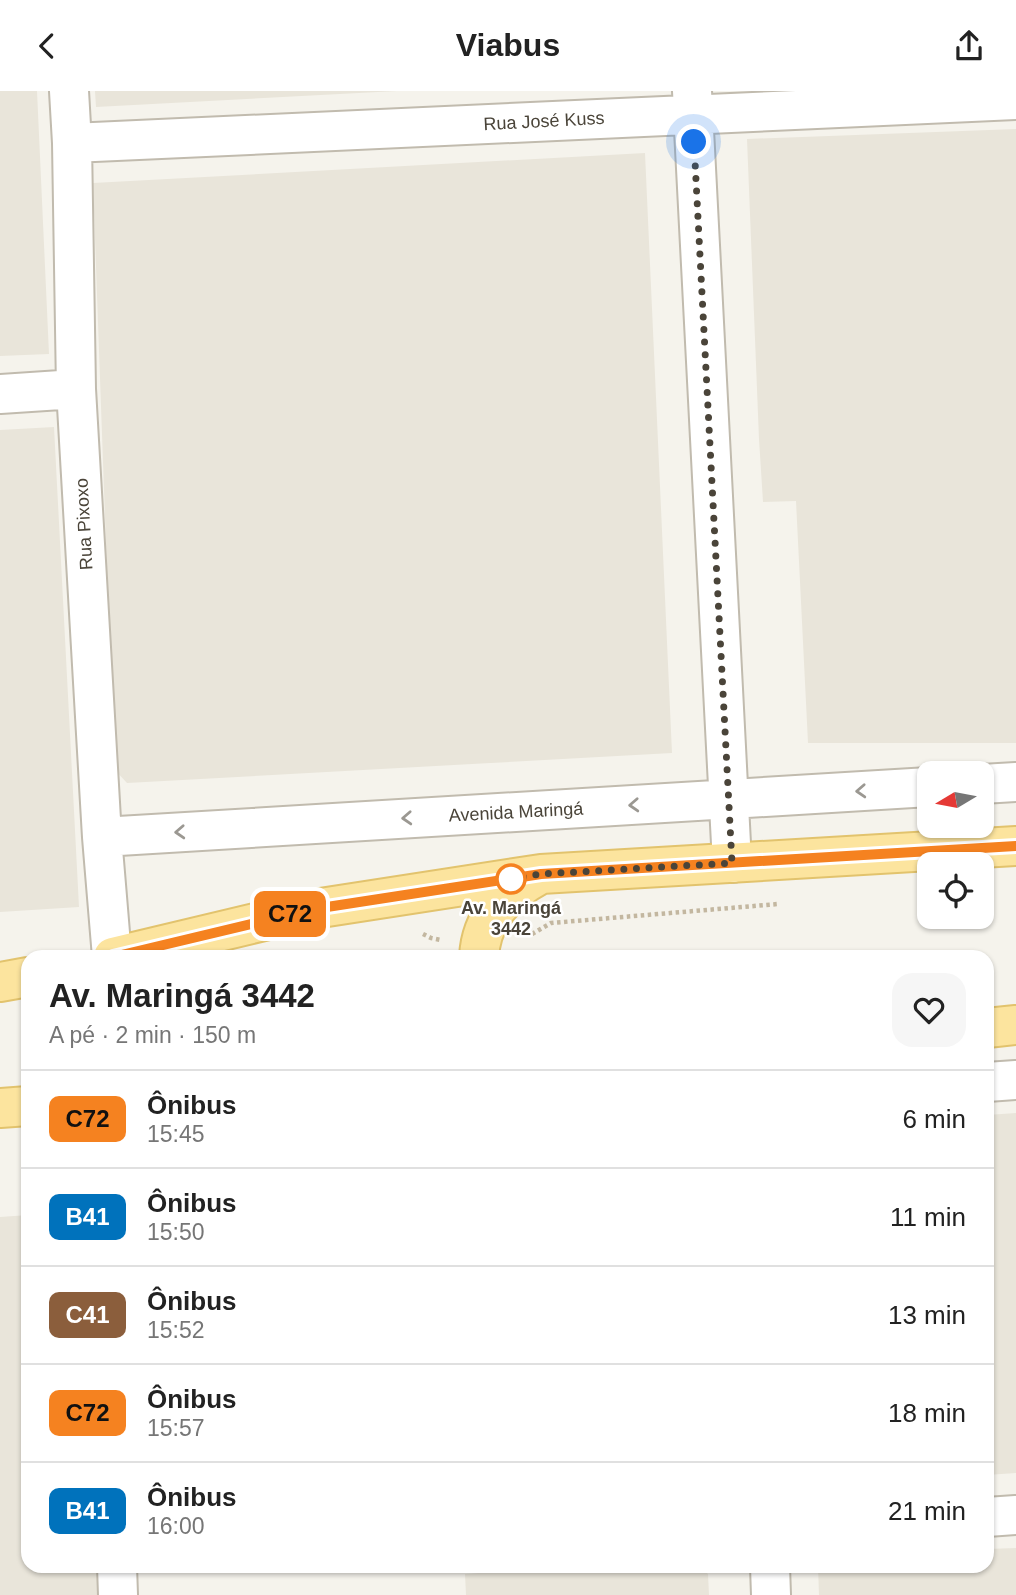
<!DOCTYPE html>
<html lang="pt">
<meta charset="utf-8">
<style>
body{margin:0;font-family:Helvetica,sans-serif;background:#f6f6f6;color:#222;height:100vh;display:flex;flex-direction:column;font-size:26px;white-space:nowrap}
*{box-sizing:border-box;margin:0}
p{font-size:23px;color:#767676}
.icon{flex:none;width:38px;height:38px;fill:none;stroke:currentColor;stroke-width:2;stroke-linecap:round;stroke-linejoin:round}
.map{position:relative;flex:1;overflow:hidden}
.sheet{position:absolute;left:21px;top:859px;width:973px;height:623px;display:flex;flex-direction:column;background:#fff;border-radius:21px;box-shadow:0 2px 5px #0004}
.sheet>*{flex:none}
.badge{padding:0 14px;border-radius:10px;font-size:24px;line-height:46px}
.needle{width:46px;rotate:260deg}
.controls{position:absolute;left:917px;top:670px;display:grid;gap:14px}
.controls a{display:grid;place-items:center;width:77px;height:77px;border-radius:14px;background:#fff;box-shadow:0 2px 5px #0004;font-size:35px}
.you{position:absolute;width:35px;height:35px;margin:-18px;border:5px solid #fff;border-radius:50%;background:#1a73e8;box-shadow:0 0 0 10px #1a73e833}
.map>.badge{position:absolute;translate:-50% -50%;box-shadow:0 0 0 4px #fff}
.round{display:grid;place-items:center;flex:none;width:74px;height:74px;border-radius:21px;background:#f6f6f6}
.headline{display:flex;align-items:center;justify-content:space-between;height:119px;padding:0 28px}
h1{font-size:33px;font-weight:800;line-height:52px}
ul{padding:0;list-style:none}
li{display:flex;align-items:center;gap:21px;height:98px;padding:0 28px;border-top:2px solid #e0e0e0}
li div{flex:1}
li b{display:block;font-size:26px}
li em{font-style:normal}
li .badge{min-width:77px;font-weight:700;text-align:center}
header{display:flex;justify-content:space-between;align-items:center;height:91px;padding:0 28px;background:#fff;font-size:32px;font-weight:800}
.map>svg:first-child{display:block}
.residential{fill:#e9e5da}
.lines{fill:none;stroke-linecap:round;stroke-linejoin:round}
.minor-casing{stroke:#c1bbae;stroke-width:42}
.primary-casing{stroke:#e2c36d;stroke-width:42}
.path{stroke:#c3b7a0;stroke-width:4.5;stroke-dasharray:3.5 3.5;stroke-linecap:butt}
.minor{stroke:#fff;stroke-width:38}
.primary{stroke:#fce49e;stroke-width:38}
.oneway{stroke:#9b9892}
.line-casing{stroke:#fff;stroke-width:16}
.line{stroke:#f58220;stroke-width:10}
.walk{stroke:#4a4439;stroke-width:7;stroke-dasharray:0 12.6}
.stop-dot{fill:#fff;stroke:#f58220;stroke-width:3.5}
.labels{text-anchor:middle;stroke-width:5;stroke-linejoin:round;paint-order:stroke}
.street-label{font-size:18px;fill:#4a4439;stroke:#fff}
.stop-label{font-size:18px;font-weight:bold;fill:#4a4439;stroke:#fff}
</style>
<header><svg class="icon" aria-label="back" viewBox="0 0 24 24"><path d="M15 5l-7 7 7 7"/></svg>Viabus<svg class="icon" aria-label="share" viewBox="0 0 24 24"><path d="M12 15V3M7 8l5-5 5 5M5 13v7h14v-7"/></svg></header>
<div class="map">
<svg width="1016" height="1504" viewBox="0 0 1016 1504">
<rect width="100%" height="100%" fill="#f5f3ec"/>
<path class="residential" d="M0,0H37L49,263L0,265Z
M95,0H397L96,16Z
M1016,38V652H808L796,410L763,411L759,348L747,48Z
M645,62L672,662L127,692L114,678L93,92Z
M54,336L79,816L0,821V339Z
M1016,1022V1382L987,1384V1024Z
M28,1124V1475H105L106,1504H0V1126Z
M1016,1457V1504H819L818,1475H987V1458Z
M577,1475H699L708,1483L709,1504H466L465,1483Z"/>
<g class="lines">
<g class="minor-casing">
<path id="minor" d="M69,0L72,52L76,298L102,746L112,866
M692,0L732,772
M72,52L1016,9
M0,303L76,298
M982,693L1016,691
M102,746L929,696
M987,991L1016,989
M987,1426L1016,1424
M117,1475L118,1504
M770,1475L771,1504"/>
</g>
<g class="primary-casing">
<path id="primary" d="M113,866L314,818L541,783L1016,755
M479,866C481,826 506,802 539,784
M0,891L28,886
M987,937L1016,934
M0,1017L28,1015"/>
</g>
<path class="path" d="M423,843L431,847L441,849
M532,843L551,832L778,813"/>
<use href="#minor" class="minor"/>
<use href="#primary" class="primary"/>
</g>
<defs><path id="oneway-chevron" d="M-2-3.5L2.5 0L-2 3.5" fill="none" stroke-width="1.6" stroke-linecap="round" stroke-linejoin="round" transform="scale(1.75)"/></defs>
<g class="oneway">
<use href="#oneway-chevron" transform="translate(861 700) rotate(177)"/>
<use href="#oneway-chevron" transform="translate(634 714) rotate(177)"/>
<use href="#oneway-chevron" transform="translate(407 727) rotate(177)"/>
<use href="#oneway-chevron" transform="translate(180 741) rotate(177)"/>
</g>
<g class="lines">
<g class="line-casing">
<path id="line" d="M113,866L314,818L541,783L1016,755"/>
</g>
<use href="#line" class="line"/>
<path class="walk" d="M511,788L541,783L732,772L694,51"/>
</g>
<circle class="stop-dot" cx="511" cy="788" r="14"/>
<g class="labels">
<g class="street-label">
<text transform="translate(544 30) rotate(-3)" y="6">Rua José Kuss</text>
<text transform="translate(84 433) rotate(-93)" y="6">Rua Pixoxo</text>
<text transform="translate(516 721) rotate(-3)" y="6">Avenida Maringá</text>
</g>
<g class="stop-label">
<text x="511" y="823">Av. Maringá<tspan x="511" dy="21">3442</tspan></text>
</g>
</g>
</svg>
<div class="controls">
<a><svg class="needle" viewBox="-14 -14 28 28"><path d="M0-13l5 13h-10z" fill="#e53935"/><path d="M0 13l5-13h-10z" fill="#767676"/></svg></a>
<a><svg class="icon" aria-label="locate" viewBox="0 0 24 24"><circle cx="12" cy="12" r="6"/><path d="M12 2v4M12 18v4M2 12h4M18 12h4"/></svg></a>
</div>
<div class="you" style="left:694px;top:51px"></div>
<b class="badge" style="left:290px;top:823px;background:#f58220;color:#111">C72</b>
<section class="sheet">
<div class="headline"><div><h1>Av. Maringá 3442</h1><p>A pé · 2 min · 150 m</p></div><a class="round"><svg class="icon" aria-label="heart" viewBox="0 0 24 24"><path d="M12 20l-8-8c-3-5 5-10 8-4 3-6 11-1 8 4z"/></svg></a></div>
<ul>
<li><span class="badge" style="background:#f58220;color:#111">C72</span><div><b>Ônibus</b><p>15:45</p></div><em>6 min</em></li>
<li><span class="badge" style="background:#0072bc;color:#fff">B41</span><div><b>Ônibus</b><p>15:50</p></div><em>11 min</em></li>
<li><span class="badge" style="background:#8b5e3c;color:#fff">C41</span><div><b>Ônibus</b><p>15:52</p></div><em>13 min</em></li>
<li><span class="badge" style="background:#f58220;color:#111">C72</span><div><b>Ônibus</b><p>15:57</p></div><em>18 min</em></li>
<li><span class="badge" style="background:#0072bc;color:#fff">B41</span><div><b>Ônibus</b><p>16:00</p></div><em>21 min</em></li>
</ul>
</section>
</div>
